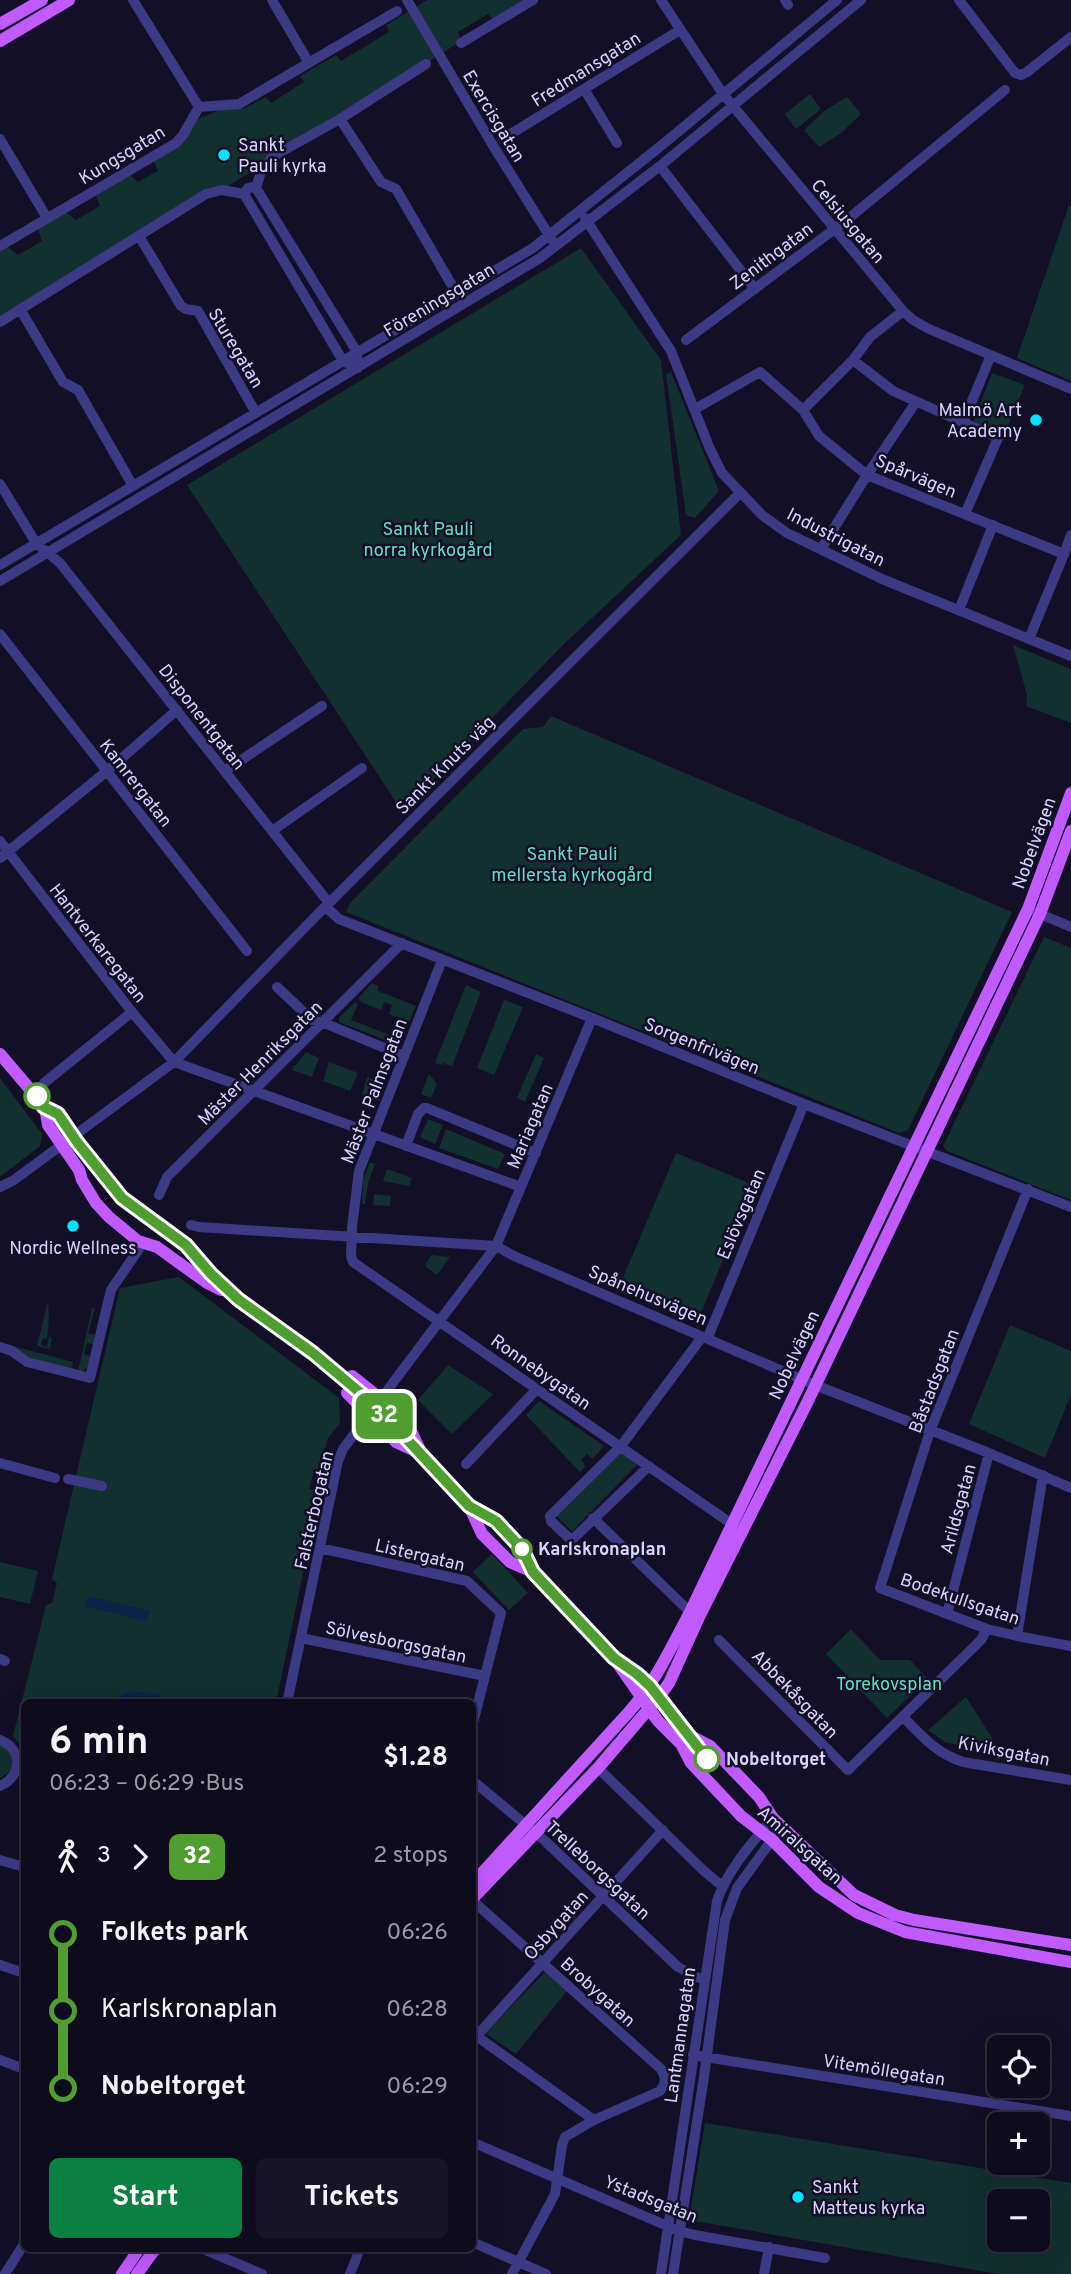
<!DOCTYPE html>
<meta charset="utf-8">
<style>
body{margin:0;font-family:Overpass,sans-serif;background:#171425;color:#f1f3f6;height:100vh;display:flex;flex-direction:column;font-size:26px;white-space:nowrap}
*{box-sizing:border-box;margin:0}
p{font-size:23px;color:#9b9ba3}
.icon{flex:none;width:38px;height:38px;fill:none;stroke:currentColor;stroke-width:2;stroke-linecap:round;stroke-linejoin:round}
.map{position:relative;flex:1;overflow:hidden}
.panel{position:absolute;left:21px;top:1699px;width:455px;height:553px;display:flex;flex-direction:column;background:#0e0b1c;border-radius:10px;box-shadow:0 7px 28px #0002,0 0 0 2px #2e2b3b}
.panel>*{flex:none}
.badge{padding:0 14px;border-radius:10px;font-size:24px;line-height:46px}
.fabs{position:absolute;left:987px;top:2035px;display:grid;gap:14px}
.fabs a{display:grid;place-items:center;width:63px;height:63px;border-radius:10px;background:#0e0b1c;box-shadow:0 7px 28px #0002,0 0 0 2px #2e2b3b;font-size:35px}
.map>.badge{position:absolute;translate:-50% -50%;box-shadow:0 0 0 4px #fff}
.legs{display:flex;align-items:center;gap:10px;height:77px;padding:0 28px;font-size:23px}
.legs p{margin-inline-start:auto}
.overview{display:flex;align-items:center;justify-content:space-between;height:119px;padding:0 28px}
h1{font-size:38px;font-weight:700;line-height:52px}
.action{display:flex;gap:14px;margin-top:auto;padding:14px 28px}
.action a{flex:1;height:80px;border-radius:10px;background:#0b8043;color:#fff;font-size:28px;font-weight:700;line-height:80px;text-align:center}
.action a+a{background:#171425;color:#f1f3f6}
ul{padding:0 28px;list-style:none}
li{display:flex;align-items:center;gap:24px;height:77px;font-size:26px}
li i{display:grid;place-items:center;width:10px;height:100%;margin:0 9px;background:currentColor}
li i::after{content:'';width:18px;height:18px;margin:-9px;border:5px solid;border-radius:50%;background:#0e0b1c}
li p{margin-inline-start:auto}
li:first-child i{background:linear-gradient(#0000 50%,currentColor 0)}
li:last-child i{background:linear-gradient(currentColor 50%,#0000 0)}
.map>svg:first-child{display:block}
.green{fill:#12302f;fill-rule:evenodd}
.water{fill:#0c2248}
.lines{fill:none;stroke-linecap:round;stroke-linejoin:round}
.minor{stroke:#3d3a85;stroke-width:10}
.major{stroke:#c25bff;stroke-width:12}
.line-1-casing{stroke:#fff;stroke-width:16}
.line-1{stroke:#509e2f;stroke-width:10}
.poi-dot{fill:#00e5ff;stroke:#130f26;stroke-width:2.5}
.stop-1-dot{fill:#fff;stroke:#509e2f;stroke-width:3.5}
.labels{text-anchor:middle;stroke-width:5;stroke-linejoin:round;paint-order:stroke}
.street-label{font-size:18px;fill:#d9d4ff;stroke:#130f26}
.poi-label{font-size:18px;fill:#d9d4ff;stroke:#130f26;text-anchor:start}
.park-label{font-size:18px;fill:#5fe0c0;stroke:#130f26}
.stop-label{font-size:18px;font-weight:bold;fill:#d9d4ff;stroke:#130f26;text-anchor:start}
</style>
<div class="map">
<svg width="1071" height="2274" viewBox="0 0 1071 2274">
<rect width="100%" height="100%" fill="#130f26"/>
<path class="green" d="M427,0H529L495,21L488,14L458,32L461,41C311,140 156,228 0,318V249L6,245L18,255L42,241L37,227L66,212L76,220L100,206L96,196L129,174L138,182L158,171L153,159L176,146L198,119L220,110L245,108L266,97L271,103L304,82L300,76L336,55L341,61L389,32L386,25Z
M810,94L821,109L796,129L785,114Z
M847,97L861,114L841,133L819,147L804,130L824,111Z
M1069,205L1071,207V381L1017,358Z
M581,248L661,360L681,535L564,644L402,811L187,485Z
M671,372L719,491L695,518L686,515L666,374Z
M992,373L1025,385L1004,436L973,422Z
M1013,645L1071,669V723L1026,706L1027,695Z
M551,716L1012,912L908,1130L899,1133L666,1040L665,1036L659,1034L655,1036L346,912L350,903L523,729L543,727Z
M1044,937L1071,948V1200L947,1151L943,1146Z
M372,983L378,986V991L416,1006L409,1022L389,1014L392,1005L384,1002L381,1010L363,1003L358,999Z
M466,985L481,992L452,1066L443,1063L442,1065L435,1063Z
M504,1000L523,1007L494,1075L477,1068Z
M355,1002L358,1004L351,1020L402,1040L401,1044L398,1045L339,1022V1018Z
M306,1052L319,1058L312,1077L292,1070L294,1065L295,1066Z
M536,1054L544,1058L525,1102L517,1098Z
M329,1062L358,1073L350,1091L323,1081Z
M429,1074L437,1084L431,1098L421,1094Z
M367,1077L385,1084L379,1101L362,1095Z
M0,1078L42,1134L40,1146L0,1177Z
M428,1119L443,1125L435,1144L420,1137Z
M446,1129L505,1154L498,1169L439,1148Z
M676,1153L754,1185L701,1313L622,1280Z
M370,1162L375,1164L368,1183L365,1204H362L363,1181Z
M387,1169L412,1178L409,1186L383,1181Z
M374,1194L391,1196L390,1206L373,1205Z
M431,1255L450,1257L437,1275L425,1266Z
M179,1277L339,1398L340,1423L328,1438L319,1470H314L309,1489L320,1492L276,1703H24V1750L13,1736L46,1605L52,1603L57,1583L52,1579L120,1288Z
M48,1301C49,1309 49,1329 47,1339L43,1338L41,1345L47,1347L49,1336L52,1339L50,1349L37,1346Z
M92,1308L95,1309L88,1333L95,1335L93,1344L87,1343L84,1354L90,1356L88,1367L81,1372L78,1371Z
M1010,1325L1071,1351V1395L1045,1458L969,1424Z
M13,1346L73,1362L71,1369L29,1358Z
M448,1365L493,1394L452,1434L418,1400Z
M539,1401L604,1446L593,1459L587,1454L581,1460L586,1466L580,1472L526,1415Z
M619,1448L637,1465L572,1531L554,1514Z
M492,1554L528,1593L509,1610L473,1572Z
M0,1562L38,1571L30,1604L0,1597Z
M851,1629L880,1660H910L928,1679L887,1718L826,1654Z
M966,1697L1003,1755H996L945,1742L928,1730Z
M0,1743C14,1756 20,1768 0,1778Z
M545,1972L567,1991L516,2054L485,2033Z
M705,2123L1071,2183V2274H998L689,2220ZM999,2202H1038V2240H999Z"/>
<path class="water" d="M88,1596L150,1611L147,1622L85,1606Z
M134,1691L158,1694L162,1703H117C119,1693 125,1693 134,1691Z"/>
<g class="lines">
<path class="minor" d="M133,0L199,107
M272,0L309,63
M407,0L492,144L552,240
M661,0L723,94L903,311L913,320L929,329L1071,389
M785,0L788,5
M959,0L1015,73L1021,75L1027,72L1071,37
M461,43L533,0
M584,89L617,143
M340,119L381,182L396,189L457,294
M509,135L680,30
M0,139L47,218
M660,166L755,289
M252,187L256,188L357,352L358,368L343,361L244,194L248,188Z
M256,188L261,172L272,157L340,119L426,64
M585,218L671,351L710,449L722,473L762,515L787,533L882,579L1071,656
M139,236L181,306L186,309L198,311L256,413
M0,246L176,143L183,135L199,107L239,104L397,11
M20,309L63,382L78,390L133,486
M903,311L870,337L853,360L893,391L998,438L965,514
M0,322L206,194L222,190L244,194
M686,340L848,219L1005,90
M695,409L760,372L803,410L819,436L867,475L1064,554L1071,535
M803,410L853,360
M963,423L991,355
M0,484L36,543L60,563L329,903
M821,549L867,475L916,402
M0,565L533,248L662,145L837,0
M0,581L540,258L660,166L861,0
M959,610L993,525
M0,634L247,951
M1029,639L1064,554
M225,771L322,706
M272,831L362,768
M0,841L132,1012L174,1062L521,1187
M0,858L107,771L177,710
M326,907L339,919L592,1018L804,1104L1071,1207
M1028,909L1071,927
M442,960L359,1171L352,1227L351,1256L353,1262L732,1524
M277,987L312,1020L324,1023L404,1056
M44,1083L132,1012
M406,1146L418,1114L424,1108H427L536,1153
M0,1187L14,1180L174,1062L315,917L740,493
M1028,1189L930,1431L880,1588L987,1629L1017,1636L1071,1646
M159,1195L167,1177L402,943
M191,1225L199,1227L496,1246L514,1256L815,1385L989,1453L1071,1488
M708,1337L804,1104
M0,1347L12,1351L27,1362L90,1378L111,1290L143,1243
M0,1463L55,1478
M466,1464L537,1389
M649,1466L574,1538H569L551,1521L550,1516L621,1446L702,1337
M68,1479L102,1486
M593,1518L690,1612
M320,1548L467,1581L501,1613L472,1727
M947,1614L989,1453
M1017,1636L1043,1475
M301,1638L485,1676
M719,1640L848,1770L981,1640L987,1629
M0,1659L5,1661
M287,1703L338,1461L343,1449L496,1246L592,1018
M903,1717C923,1737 936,1753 963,1762L1071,1780
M0,1740C23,1749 23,1776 0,1786
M598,1768L704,1871L722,1886
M472,1780L545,1841L678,1967L696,1977L704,1979
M0,1860L24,1867
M472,1900L661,2069C666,2077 666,2083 660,2091L594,2120L565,2137L562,2145L555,2194L512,2274
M0,1965L24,1973
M472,2033L594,2120
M472,2041L663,1830
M693,2055L1071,2116
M0,2060L24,2069
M472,2142L679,2231L695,2235L825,2258
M472,2242L546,2274
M203,2249L262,2274
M5,2274L24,2244
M350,2274L360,2249
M661,2274L717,1901C728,1869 751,1844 773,1818
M673,2274L704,2077L725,1920L737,1888L782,1826
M764,2274L769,2247"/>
<path class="major" d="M0,24L42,0
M0,41L69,0
M0,1054L45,1107L58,1114L83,1150L122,1198L186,1245L211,1274L239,1300L313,1353L376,1406
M45,1107L48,1125L79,1170L82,1180L96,1203L109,1217L138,1241L157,1247L207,1283L221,1290
M352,1376L381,1399L410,1429L422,1454L469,1506L482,1534L510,1562L533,1572
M347,1393L396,1442L422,1454
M469,1506L496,1521L522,1549L533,1572L614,1658L658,1721L681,1744L691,1763L741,1816L772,1840L819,1887L858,1913L905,1932L1071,1962
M623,1664L650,1686L673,1718L689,1735L710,1746L759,1797L773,1818L854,1895L895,1915L914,1920L1071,1945
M472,1884L628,1713C655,1683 671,1648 690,1612L1028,909L1071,793
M472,1899L598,1768L659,1697L669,1683L700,1615L807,1403L1040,914L1071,831
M122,2274L139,2249
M137,2274L155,2249"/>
</g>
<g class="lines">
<g class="line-1-casing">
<path id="line-1" d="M37,1096L44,1107L58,1114L77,1142L122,1198L186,1245L211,1274L239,1300L313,1353L376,1406L469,1506L496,1521L522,1549L533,1572L614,1658L637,1674L650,1686L707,1759"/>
</g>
<use href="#line-1" class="line-1"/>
</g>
<g class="poi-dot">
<circle cx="224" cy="155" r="7"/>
<circle cx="1036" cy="420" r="7"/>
<circle cx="73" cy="1226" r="7"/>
<circle cx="798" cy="2197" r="7"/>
</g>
<g class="stop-1-dot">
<circle cx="37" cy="1096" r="12"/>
<circle cx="522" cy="1549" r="9"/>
<circle cx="707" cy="1759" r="12"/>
</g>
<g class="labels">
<g class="street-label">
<text transform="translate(586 69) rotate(-32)" y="6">Fredmansgatan</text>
<text transform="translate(494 116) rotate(59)" y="6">Exercisgatan</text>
<text transform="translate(122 155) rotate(-31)" y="6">Kungsgatan</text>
<text transform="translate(848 221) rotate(50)" y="6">Celsiusgatan</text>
<text transform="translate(771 256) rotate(-37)" y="6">Zenithgatan</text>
<text transform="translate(439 300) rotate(-31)" y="6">Föreningsgatan</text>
<text transform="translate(236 348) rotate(59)" y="6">Sturegatan</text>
<text transform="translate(916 476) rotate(23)" y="6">Spårvägen</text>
<text transform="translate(836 537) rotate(27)" y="6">Industrigatan</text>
<text transform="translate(202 717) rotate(52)" y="6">Disponentgatan</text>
<text transform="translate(445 765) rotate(-45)" y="6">Sankt Knuts väg</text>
<text transform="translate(136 783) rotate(52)" y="6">Kamrergatan</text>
<text transform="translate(1034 843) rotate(-70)" y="6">Nobelvägen</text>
<text transform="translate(98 943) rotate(52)" y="6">Hantverkaregatan</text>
<text transform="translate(702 1046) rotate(22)" y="6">Sorgenfrivägen</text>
<text transform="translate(260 1063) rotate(-45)" y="6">Mäster Henriksgatan</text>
<text transform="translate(374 1091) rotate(-69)" y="6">Mäster Palmsgatan</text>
<text transform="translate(530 1126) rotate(-67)" y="6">Mariagatan</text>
<text transform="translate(741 1214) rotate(-67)" y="6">Eslövsgatan</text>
<text transform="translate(648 1295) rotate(23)" y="6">Spånehusvägen</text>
<text transform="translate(794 1355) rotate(-65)" y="6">Nobelvägen</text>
<text transform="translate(541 1372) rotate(35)" y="6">Ronnebygatan</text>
<text transform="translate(934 1381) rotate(-69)" y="6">Båstadsgatan</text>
<text transform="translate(958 1509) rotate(-75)" y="6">Arildsgatan</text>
<text transform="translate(314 1510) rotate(-77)" y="6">Falsterbogatan</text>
<text transform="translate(420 1555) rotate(13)" y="6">Listergatan</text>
<text transform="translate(960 1599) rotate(19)" y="6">Bodekullsgatan</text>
<text transform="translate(396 1642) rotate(12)" y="6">Sölvesborgsgatan</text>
<text transform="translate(795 1694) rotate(46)" y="6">Abbekåsgatan</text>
<text transform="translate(1004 1751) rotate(11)" y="6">Kiviksgatan</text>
<text transform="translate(800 1845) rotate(42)" y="6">Amiralsgatan</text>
<text transform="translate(598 1870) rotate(43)" y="6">Trelleborgsgatan</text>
<text transform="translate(556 1925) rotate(-48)" y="6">Osbygatan</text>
<text transform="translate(598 1992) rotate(42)" y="6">Brobygatan</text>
<text transform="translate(680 2035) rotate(-82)" y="6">Lantmannagatan</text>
<text transform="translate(884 2070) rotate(9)" y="6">Vitemöllegatan</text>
<text transform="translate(651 2199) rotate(22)" y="6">Ystadsgatan</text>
</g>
<g class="poi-label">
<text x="238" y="151">Sankt<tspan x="238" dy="21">Pauli kyrka</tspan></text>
<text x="1022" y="416" text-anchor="end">Malmö Art<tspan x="1022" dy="21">Academy</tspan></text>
<text x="73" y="1254" text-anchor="middle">Nordic Wellness</text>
<text x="812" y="2193">Sankt<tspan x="812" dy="21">Matteus kyrka</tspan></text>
</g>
<g class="park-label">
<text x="428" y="535">Sankt Pauli<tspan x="428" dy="21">norra kyrkogård</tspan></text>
<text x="572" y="860">Sankt Pauli<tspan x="572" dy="21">mellersta kyrkogård</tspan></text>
<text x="889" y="1690">Torekovsplan</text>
</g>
<g class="stop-label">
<text x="538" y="1555">Karlskronaplan</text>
<text x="726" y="1765">Nobeltorget</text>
</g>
</g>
</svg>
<div class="fabs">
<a><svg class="icon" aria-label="locate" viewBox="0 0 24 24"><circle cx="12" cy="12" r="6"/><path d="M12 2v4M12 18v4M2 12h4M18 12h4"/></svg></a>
<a>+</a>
<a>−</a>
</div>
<b class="badge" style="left:384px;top:1416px;background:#509e2f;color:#fff">32</b>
<section class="panel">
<div class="overview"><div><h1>6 min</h1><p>06:23 – 06:29 · Bus</p></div><b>$1.28</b></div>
<div class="legs"><svg class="icon" aria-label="walk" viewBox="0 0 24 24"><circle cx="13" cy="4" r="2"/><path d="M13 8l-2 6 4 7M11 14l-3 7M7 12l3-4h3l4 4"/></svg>3<svg class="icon" aria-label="forward" viewBox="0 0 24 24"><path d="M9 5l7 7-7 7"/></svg><b class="badge" style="background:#509e2f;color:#fff">32</b><p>2 stops</p></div>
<ul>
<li><i style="color:#509e2f"></i><b>Folkets park</b><p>06:26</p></li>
<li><i style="color:#509e2f"></i><span>Karlskronaplan</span><p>06:28</p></li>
<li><i style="color:#509e2f"></i><b>Nobeltorget</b><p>06:29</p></li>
</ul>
<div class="action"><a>Start</a><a>Tickets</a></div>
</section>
</div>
